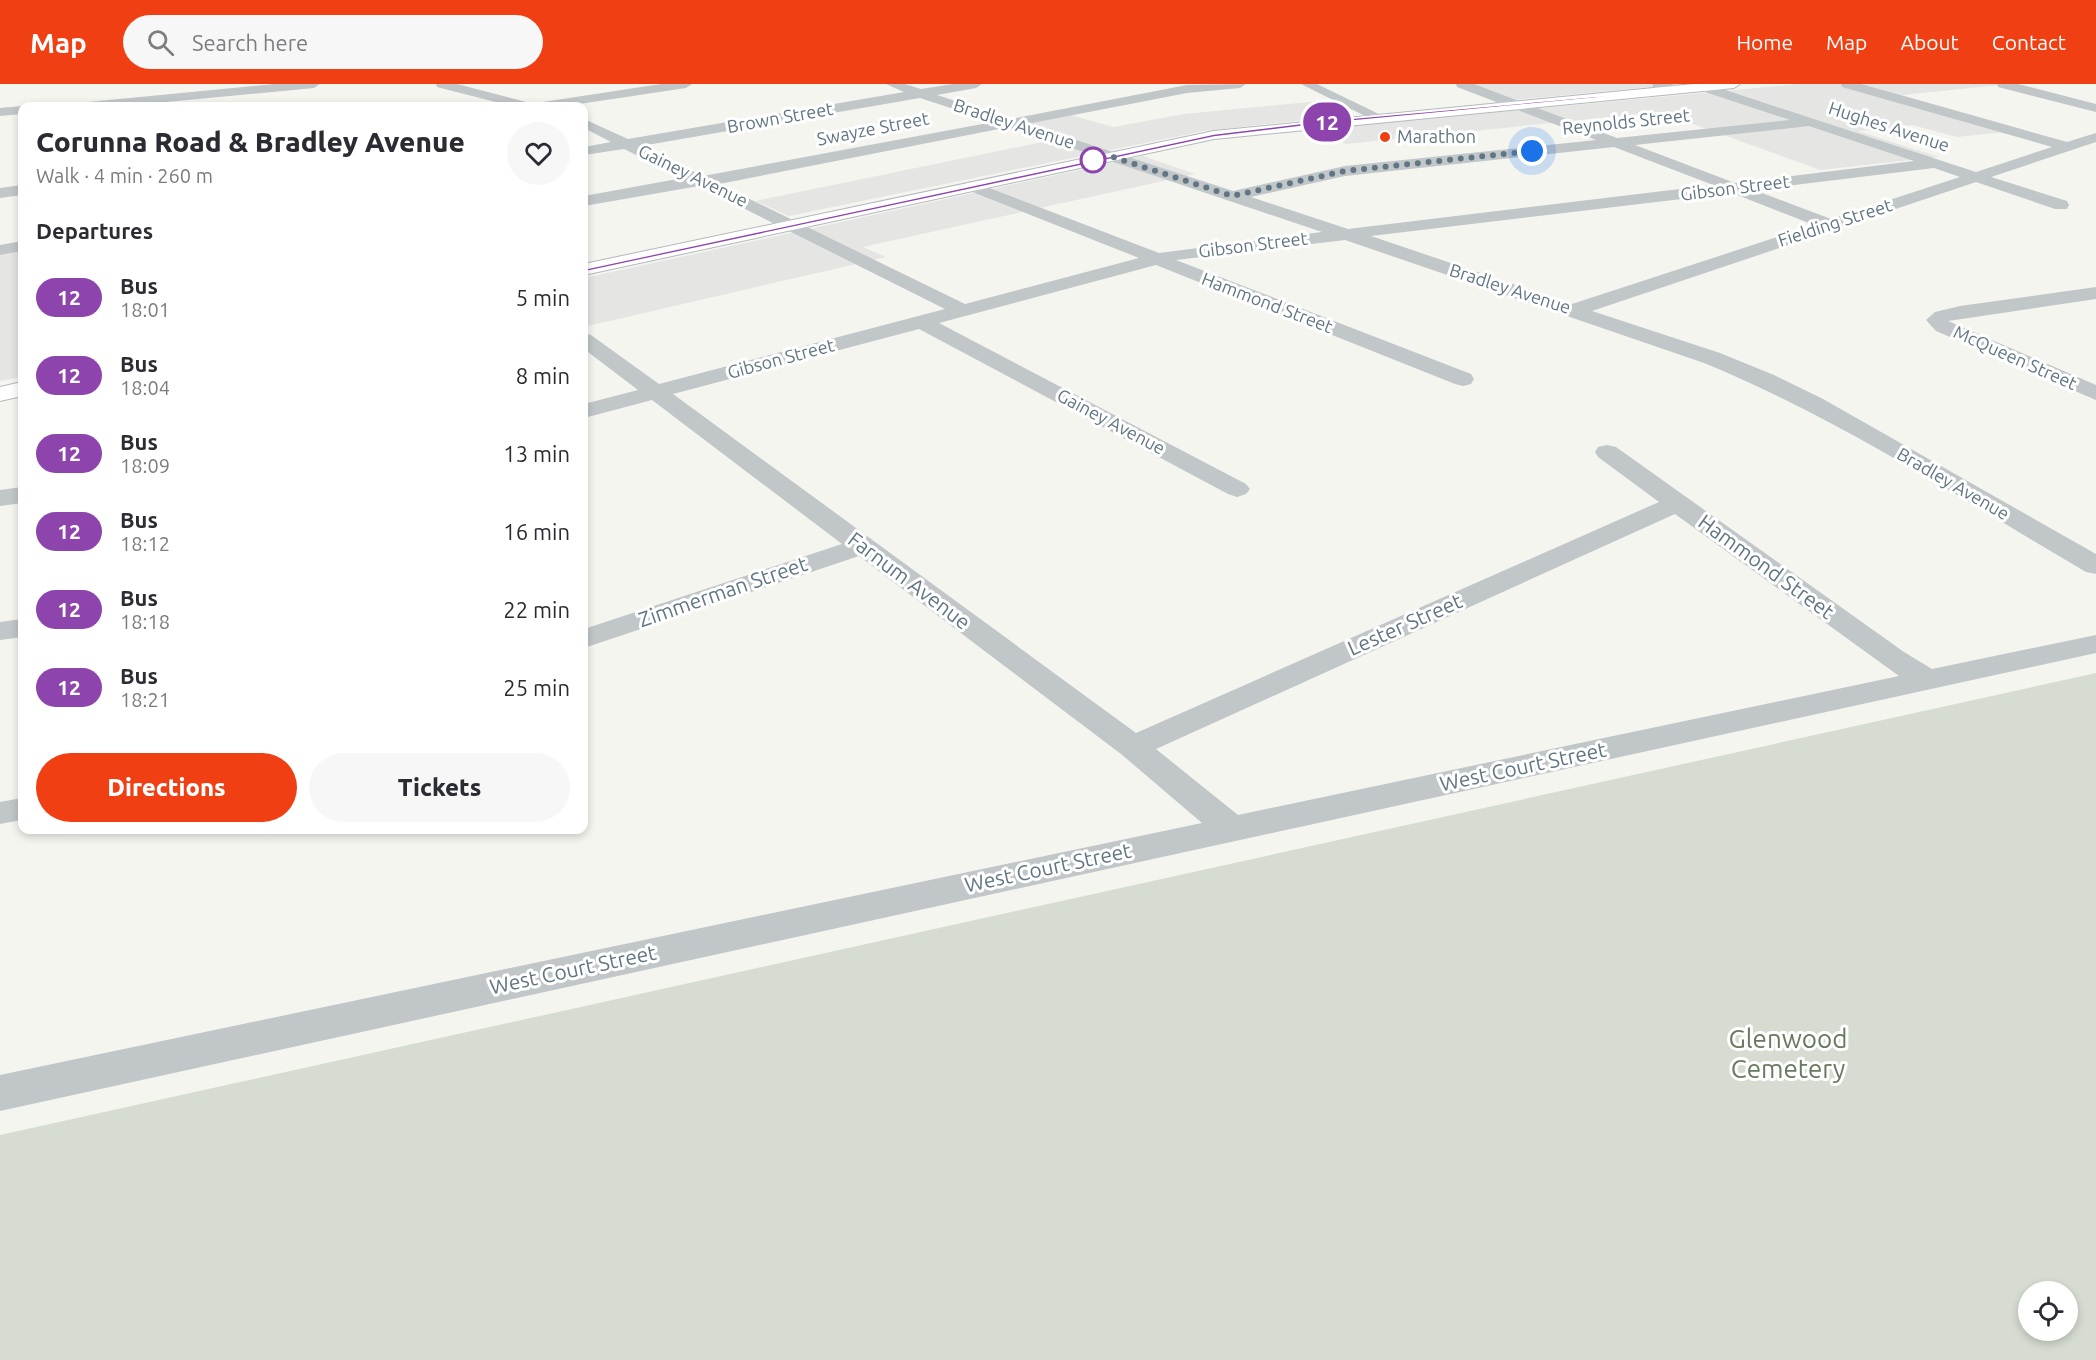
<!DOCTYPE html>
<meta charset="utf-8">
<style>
body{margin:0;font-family:Ubuntu,sans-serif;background:#f7f7f7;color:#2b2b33;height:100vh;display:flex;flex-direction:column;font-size:22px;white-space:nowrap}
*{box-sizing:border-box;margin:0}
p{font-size:20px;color:#7c7c81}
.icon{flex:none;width:33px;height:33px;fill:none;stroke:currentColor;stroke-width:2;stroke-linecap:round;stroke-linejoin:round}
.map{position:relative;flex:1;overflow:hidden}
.drawer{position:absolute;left:18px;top:18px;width:570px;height:732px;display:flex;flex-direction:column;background:#fff;border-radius:12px;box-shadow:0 3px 9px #0003}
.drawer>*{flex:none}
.badge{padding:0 12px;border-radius:20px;font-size:21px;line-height:39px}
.fabs{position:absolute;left:2018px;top:1197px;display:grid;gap:12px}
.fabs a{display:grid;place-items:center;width:60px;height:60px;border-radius:50%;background:#fff;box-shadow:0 3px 9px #0003;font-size:30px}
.you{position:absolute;width:30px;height:30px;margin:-15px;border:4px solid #fff;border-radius:50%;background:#1a73e8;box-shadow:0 0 0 9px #1a73e833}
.map>.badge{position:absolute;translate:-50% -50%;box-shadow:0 0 0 3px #fff}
h2{padding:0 18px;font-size:22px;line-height:54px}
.round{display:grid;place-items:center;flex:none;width:63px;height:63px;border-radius:32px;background:#f7f7f7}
.overview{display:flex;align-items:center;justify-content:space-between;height:102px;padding:0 18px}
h1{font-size:28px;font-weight:800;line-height:45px}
.cta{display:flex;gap:12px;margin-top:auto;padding:12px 18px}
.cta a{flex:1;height:69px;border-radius:36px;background:#f13f14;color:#fff;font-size:24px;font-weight:800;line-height:69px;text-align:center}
.cta a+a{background:#f7f7f7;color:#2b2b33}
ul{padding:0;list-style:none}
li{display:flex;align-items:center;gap:18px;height:78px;padding:0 18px}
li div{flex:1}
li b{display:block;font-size:22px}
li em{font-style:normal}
li .badge{min-width:66px;font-weight:700;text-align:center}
header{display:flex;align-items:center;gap:36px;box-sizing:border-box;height:84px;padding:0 30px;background:#f13f14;color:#fff}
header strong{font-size:28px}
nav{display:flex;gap:33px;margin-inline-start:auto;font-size:21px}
.search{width:420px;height:54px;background:#f7f7f7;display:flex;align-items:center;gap:15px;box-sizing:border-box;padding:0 21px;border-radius:33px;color:#7c7c81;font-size:22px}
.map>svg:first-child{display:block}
.built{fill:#e5e6e4}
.green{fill:#d6dcd1;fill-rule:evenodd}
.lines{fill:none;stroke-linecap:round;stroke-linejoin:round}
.major-casing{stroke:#b4b9bc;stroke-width:2}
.minor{fill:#c1c6c9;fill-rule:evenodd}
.major{fill:#fff;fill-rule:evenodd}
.line{fill:#8e44ad;stroke:#fff;stroke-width:1.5}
.walk{stroke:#617684;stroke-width:6;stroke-dasharray:0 10.8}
.poi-dot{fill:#f13f14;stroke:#fff;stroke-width:2}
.stop-dot{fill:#fff;stroke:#8e44ad;stroke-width:3}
.labels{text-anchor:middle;stroke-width:6;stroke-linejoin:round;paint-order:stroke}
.far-street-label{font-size:18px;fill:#617684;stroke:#fff}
.far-poi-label{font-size:18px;fill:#617684;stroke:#fff;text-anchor:start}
.street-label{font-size:21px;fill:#617684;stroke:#fff}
.near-park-label{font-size:26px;fill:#677a60;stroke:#fff}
</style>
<header>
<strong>Map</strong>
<div class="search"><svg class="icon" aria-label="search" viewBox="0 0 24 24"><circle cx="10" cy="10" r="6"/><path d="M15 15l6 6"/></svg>Search here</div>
<nav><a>Home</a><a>Map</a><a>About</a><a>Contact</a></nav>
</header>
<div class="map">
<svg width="2096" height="1276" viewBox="0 0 2096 1276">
<rect width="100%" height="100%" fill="#f5f5f0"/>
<path class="built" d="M1472,0H1681L1514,16Z
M1800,0H2011L1902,11L2025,46L1957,53L1912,41L1858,47L1939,73L1820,86L1660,28L1346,60L1317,45Z
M1320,17L1350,31L1204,47L789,132L755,117L1043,58L1006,43L1071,31L1113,43L1184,30Z
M1143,72L1195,90L863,163L886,173L584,243V194Z
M22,167V293L0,297V171Z"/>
<path class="green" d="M2096,589V1276H0V1051ZM2028,1208H2067V1246H2028Z"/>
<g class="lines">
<g class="major-casing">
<path id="major" d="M1694,0H1740L1734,4L1214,55L584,191V180L1214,47Z
M22,298V312L0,317V303Z"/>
</g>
<path class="minor" d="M274,0H320L314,4L124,22H81L88,18Z
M436,0H457L530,19L532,22H511L437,3Z
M661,0H692L686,4L566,22H536L543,18Z
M886,0H905L921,5L953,0H982L976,4L937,11L1011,35L1187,1L1246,0L1240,4L1187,9L1027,40L1233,107L1345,82L1596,56L1457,3L1456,0H1474L1617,54L1790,36L1699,6L1698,3L1699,0H1707L1976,88L2052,63L1842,3L1841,0H1861L2067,58L2096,49V58L1991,93L2067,117L2069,121L2067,125H2055L1976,98L1592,227L1720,269L1774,291L1823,315L2096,470V490L2086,488C1961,415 1838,334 1704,279L1345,156L1176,176L1471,290L1474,295L1471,300L1463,302L1455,300L1156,181L939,239L1246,400L1250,405L1246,410L1237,413L1228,410L919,245L673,310L1136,649L1659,418L1598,373L1595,368L1598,363L1607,361L1616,363L1904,568L1932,585L2096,551V569L0,1027V991L1202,739L1121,670L859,472L584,564V545L842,460L652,316L584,334V320L638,306L584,265V249L591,251L659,300L945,225L699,102L584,122V112L683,94L624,65L584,71V63L611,58L584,44V35L628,55L904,8ZM920,14L993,38L703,92L641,62ZM1809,42L1914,77L1735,99L1635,61ZM1009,43L1322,148L1159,169L971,97L965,99L963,102L965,105L1139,174L965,220L719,100ZM1614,63L1713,101L1348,145L1251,113L1345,92ZM1934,84L1960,93L1831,135L1754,106ZM1732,109L1814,141L1572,220L1371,152ZM1675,430L1899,592L1238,731L1156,665Z
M1301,0H1317L1385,33L1383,36H1373Z
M1652,0H1672L1681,5L1675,9L1653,3Z
M1997,0H2018L2096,20V28L1998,3Z
M22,22H24L22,30L0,32V24Z
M22,101V111L0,114V104Z
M22,157V167L0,171V161Z
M2096,203V215L1948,237L2096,301V316L1936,247L1926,236L1935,228L1960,222Z
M22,403V419L0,422V406Z
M22,535V553L0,556V538Z
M22,714V736L0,740V718Z"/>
<use href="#major" class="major"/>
</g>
<path class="line" d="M1733,1L1321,40L1214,53L584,188L580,186L1214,50L1321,37L1735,0Z"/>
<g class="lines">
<path class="walk" d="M1093,76L1110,72L1232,112L1345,87L1532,67"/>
</g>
<circle class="poi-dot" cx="1385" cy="53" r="6"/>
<circle class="stop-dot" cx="1093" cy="76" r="12"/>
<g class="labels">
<g class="far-street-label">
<text transform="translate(780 34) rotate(-10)" y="6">Brown Street</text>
<text transform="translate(1626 38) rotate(-6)" y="6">Reynolds Street</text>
<text transform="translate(1014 40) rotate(18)" y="6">Bradley Avenue</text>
<text transform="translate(1889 43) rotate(18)" y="6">Hughes Avenue</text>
<text transform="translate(873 45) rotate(-11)" y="6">Swayze Street</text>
<text transform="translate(693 92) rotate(26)" y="6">Gainey Avenue</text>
<text transform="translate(1735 104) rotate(-7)" y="6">Gibson Street</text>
<text transform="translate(1835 139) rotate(-18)" y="6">Fielding Street</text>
<text transform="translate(1253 161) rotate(-7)" y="6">Gibson Street</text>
<text transform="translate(1510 205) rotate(18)" y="6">Bradley Avenue</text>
<text transform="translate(1267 219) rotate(21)" y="6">Hammond Street</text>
<text transform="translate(2015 274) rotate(24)" y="6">McQueen Street</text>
<text transform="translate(781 275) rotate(-15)" y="6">Gibson Street</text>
<text transform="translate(1111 338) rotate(28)" y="6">Gainey Avenue</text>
<text transform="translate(1953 400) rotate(30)" y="6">Bradley Avenue</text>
</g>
<g class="far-poi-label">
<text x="1397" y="59">Marathon</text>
</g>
<g class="street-label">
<text transform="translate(1766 483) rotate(36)" y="7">Hammond Street</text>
<text transform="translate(909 497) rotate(37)" y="7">Farnum Avenue</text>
<text transform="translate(723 508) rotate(-19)" y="7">Zimmerman Street</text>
<text transform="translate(1405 541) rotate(-24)" y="7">Lester Street</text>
<text transform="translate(1523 683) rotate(-12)" y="7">West Court Street</text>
<text transform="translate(1048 784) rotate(-12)" y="7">West Court Street</text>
<text transform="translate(573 886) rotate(-12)" y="7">West Court Street</text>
</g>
<g class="near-park-label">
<text x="1788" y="964">Glenwood<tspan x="1788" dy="30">Cemetery</tspan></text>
</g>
</g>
</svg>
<div class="fabs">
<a><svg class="icon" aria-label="locate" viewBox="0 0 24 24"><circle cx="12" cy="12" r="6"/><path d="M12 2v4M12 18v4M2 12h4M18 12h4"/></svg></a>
</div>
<div class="you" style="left:1532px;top:67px"></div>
<b class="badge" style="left:1327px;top:38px;background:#8e44ad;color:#fff">12</b>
<section class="drawer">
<div class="overview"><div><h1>Corunna Road &amp; Bradley Avenue</h1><p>Walk · 4 min · 260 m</p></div><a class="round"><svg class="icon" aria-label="heart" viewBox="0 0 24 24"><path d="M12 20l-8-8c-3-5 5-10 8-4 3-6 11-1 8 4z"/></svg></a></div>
<h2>Departures</h2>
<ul>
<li><span class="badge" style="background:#8e44ad;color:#fff">12</span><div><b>Bus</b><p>18:01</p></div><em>5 min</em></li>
<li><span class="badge" style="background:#8e44ad;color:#fff">12</span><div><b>Bus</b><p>18:04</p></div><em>8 min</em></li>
<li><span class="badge" style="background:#8e44ad;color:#fff">12</span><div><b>Bus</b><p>18:09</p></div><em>13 min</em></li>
<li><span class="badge" style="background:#8e44ad;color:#fff">12</span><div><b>Bus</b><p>18:12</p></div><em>16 min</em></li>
<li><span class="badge" style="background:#8e44ad;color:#fff">12</span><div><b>Bus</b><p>18:18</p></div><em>22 min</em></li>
<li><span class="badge" style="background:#8e44ad;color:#fff">12</span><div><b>Bus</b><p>18:21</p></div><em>25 min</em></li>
</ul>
<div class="cta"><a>Directions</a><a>Tickets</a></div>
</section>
</div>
